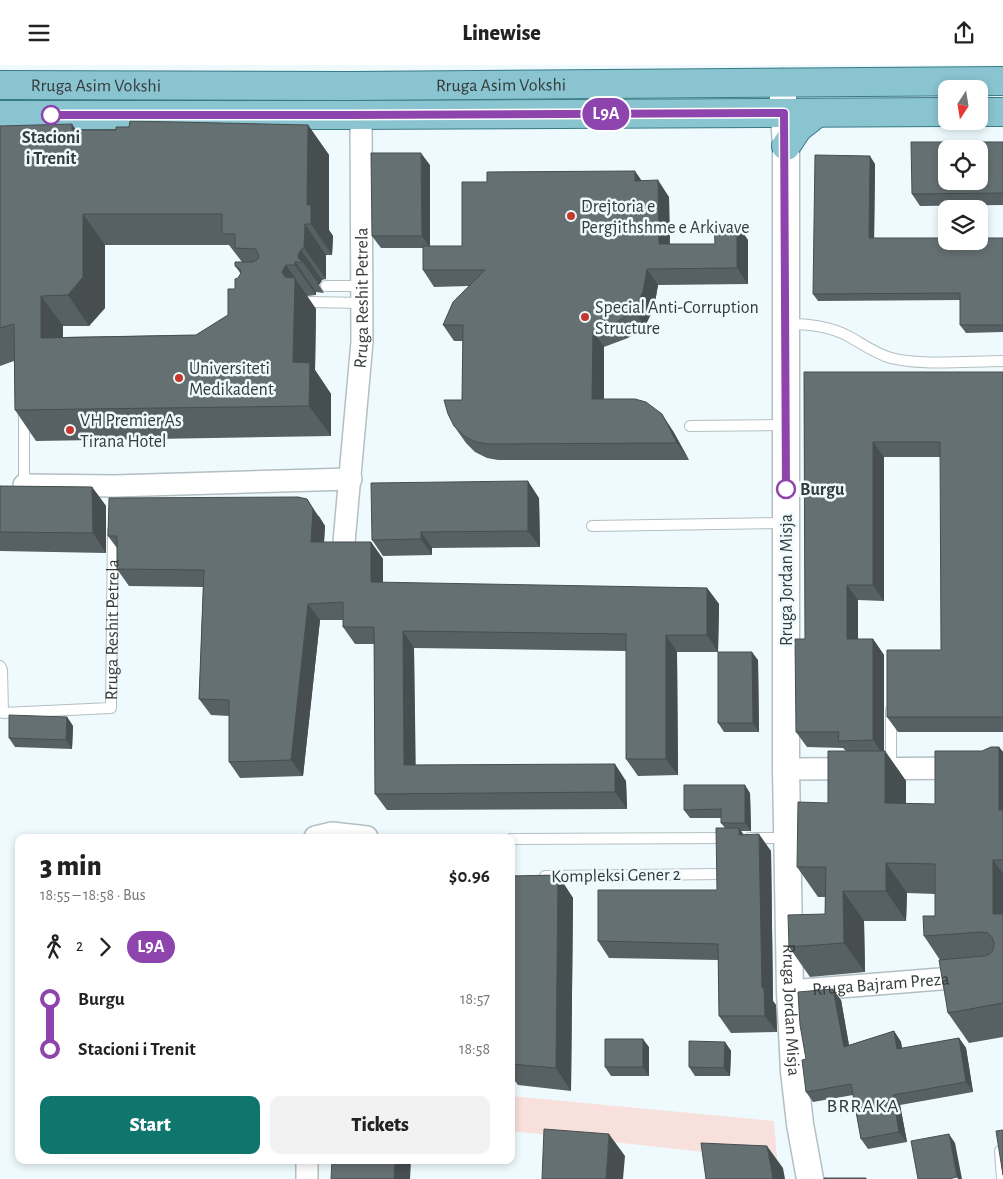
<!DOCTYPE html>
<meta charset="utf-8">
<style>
body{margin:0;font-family:"Alegreya Sans",sans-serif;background:#f2f2f2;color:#222;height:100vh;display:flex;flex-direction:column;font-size:19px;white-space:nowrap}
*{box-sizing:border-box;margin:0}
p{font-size:16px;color:#767676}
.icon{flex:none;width:28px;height:28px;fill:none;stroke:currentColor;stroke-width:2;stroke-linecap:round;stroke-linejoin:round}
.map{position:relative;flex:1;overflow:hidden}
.panel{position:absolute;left:15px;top:769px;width:500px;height:330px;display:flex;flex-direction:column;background:#fff;border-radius:10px;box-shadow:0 2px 8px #0003}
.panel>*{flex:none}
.badge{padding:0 10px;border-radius:16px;font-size:18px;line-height:32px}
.needle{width:32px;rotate:192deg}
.controls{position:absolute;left:938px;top:15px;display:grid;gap:10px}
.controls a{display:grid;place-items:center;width:50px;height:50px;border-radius:10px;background:#fff;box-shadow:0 2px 8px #0003;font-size:25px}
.map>.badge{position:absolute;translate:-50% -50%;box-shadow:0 0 0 2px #fff}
.legs{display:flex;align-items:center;gap:8px;height:55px;padding:0 25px;font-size:16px}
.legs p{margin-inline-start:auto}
.head{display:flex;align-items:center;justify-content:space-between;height:85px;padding:0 25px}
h1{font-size:28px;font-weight:800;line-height:38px}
.primary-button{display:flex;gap:10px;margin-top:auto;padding:10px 25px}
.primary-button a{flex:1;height:58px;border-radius:10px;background:#0f766e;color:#fff;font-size:20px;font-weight:800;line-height:58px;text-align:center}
.primary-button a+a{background:#f2f2f2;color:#222}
ul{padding:0 25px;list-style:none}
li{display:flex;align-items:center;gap:18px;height:50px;font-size:19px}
li i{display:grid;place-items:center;width:8px;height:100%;margin:0 6px;background:currentColor}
li i::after{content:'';width:12px;height:12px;margin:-6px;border:4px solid;border-radius:50%;background:#fff}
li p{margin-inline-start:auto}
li:first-child i{background:linear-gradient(#0000 50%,currentColor 0)}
li:last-child i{background:linear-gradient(currentColor 50%,#0000 0)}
header{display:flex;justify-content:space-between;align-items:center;height:65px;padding:0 25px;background:#fff;font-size:22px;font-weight:800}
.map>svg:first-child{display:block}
.green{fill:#f8e1dd}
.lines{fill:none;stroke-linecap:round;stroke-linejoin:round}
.service-casing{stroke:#b3bfc2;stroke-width:12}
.minor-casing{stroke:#b3bfc2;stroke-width:24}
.tertiary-casing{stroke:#b3bfc2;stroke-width:29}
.primary-casing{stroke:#397a87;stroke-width:30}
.service{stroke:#fff;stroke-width:10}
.minor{stroke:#fff;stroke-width:21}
.tertiary{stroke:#fff;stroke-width:26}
.primary{stroke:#89c4d0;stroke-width:28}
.wall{fill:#576062;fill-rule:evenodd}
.shaded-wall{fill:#474e50}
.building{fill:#657072;stroke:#474e50;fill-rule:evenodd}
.line-1-casing{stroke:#fff;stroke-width:11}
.line-1{stroke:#8e44ad;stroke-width:8}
.stop-1-dot{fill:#fff;stroke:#8e44ad;stroke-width:2.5}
.poi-dot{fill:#c5382d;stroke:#eefafd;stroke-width:2}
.labels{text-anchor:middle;stroke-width:5;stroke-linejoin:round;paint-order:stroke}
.street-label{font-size:18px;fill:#353a3b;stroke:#eefafd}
.stop-label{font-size:18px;font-weight:bold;fill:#353a3b;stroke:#eefafd}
.poi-label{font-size:18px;fill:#353a3b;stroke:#eefafd;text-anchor:start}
.quarter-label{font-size:20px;letter-spacing:1px;fill:#353a3b;stroke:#eefafd}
</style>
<header><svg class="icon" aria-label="menu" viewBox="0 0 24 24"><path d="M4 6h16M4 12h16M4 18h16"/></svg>Linewise<svg class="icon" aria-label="share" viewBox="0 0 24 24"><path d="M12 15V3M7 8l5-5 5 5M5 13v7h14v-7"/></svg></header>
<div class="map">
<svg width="1003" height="1114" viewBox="0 0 1003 1114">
<rect width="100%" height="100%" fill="#eefafd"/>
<path class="green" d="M511,1031L774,1056L777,1095L511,1066Z"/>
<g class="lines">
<g class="service-casing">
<g id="service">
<path d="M326,221H362"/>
<path d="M310,237L362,238"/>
<path d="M787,259C809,259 830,261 850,272C864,280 876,289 891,293C923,301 970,296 1003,296"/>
<path d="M24,346V420"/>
<path d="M690,361L785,360"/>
<path d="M592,461L785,458"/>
<path id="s1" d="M0,601L2,605L3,648L111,643L113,465"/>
<path d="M891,704V645"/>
<path d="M749,773H787"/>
<path d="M511,774L729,773"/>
<path d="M545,811L721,809"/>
<path d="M1000,1086L1002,1114"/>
</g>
</g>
<g class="minor-casing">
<g id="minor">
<path d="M24,420L114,421L351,414"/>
<path id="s2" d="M344,477L362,277L361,50"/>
<path d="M786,704L1003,703"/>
<path d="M315,772L332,768L367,772"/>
<path id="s3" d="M790,926L1003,909"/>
<path d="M307,1114V1095"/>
</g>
</g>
<g class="tertiary-casing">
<g id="tertiary">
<path id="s4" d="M782,17L786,81V704L790,926L794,1006L800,1059L810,1114"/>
</g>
</g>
<g class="primary-casing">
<g id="primary">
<path id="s5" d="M0,20L350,21L1003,16"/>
<path d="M979,47H1003"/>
<path d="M0,50H350L946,47"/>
<path d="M786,81L798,63L817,48"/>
</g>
</g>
<use href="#service" class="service"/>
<use href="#minor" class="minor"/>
<use href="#tertiary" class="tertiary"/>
<use href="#primary" class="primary"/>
</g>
<path class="wall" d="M308,60L329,90V165L333,171L332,190H326V214L322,215L319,220L324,228L316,227V230L307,231L316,244L315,305L331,329V371L36,376L15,345L14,296L0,301V61L76,65ZM105,180H229L242,197L235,201L241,209L238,213L235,224L228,250L196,270L63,272V261H89L105,243Z
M1003,77V140L920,141L912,129Z
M875,99L874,173H1003V267L966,268L960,260V235L818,236L813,229Z
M430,100V181H462L641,116L669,132L670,179H715L748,175V219L658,220L654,243L645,261L628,273L604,282V334L673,366L689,395H498L487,393L475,387L466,378L454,361L462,335L463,276H454L443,260L469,221L434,222L423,205V183H381L372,171Z
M804,307H1003V667H898L887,652L941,585V392H884V536L858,535V574H873L884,590V686H885L906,716V738L935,739L982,686L999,682L1003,687V972L969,978L948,948L940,895L924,871L935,851V829L907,828L906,856H864L865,907L810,912L789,882L825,849V832H818L797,802L828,738L846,686L843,683L807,682L796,667L805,574Z
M0,421L92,422L106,441V488L0,486Z
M539,433L540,482L432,483V490L383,491L372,475Z
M319,451L325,461L324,477H371L383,494V518L707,523L719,539L718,587L758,595L759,667H724L718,658V587H677L678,710L638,711L626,694V586L414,583L415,700L626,716L627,744L387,745L375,729L374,579H355L343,562V555H320L303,711L240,713L229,697V651L211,650L199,634L203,522L129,521L117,504V483L108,471Z
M67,652L73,661L72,684L15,682L9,673Z
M750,728L751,766H741L743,770L771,786L773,936L776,940L777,967L731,968L719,951L718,895L609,893L598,876L717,825L725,763L721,758V753H690L684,745Z
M558,810L573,833L571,1026L518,1020L511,1011V811Z
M841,935L849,980L894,966L901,977L902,984L959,973L966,983L973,1027L900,1040L907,1077L868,1084L861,1074L853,1030L813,1037L806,1027V994Z
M725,977L731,986L730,1011H695L689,1002Z
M649,982V1011H611L605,1002Z"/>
<path class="shaded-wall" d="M72,59L93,90L72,65Z
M308,60L329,90V165L333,171L332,190L311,159L307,140Z
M421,88L430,100V183L422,171Z
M870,91L875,99L874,181L869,173Z
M635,106L646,122L635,116Z
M658,115L669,132L670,195L659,179Z
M83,149L105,180V243L89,261L68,230Z
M737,158L748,175V219L737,203Z
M305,159L326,190V214L304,183Z
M301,185L322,215L319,220L303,197L299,194L298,190Z
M295,197L316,227V230L295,200Z
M286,200L316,244L315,305L331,329V371L309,341L293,297L282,207Z
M647,204L658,220L654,243L645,261L634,245Z
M41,231L63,261V303L41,273Z
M593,266L604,282V350L592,334Z
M662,349L673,366L689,395L677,378Z
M873,377L884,392V536L873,520Z
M528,416L539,433L540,482L528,466Z
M92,422L106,441V488L93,468Z
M307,434L325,461L323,494L311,477Z
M421,467L432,483V490L421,474Z
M371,477L383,494V534L371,517Z
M847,520L858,535V590L847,574Z
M707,523L719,539L718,587L707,570Z
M308,539L320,555L303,711L291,695Z
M403,566L414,583L416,717L404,700Z
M666,570L677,587L678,710L666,694Z
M873,574L884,590V691L873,675Z
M752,587L758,595L759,667L753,658Z
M67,652L73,661L72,684L66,675Z
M999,682L1003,687V751L999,745Z
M885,686L906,716V768L885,738Z
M615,699L626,716L627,744L615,727Z
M745,720L750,728L751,766L745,758Z
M739,763L751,780L739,770Z
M759,769L771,786L773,936L776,940L777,967L765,951L762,923Z
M993,795L1003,809V863L993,849Z
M886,798L907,828L906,856L886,826Z
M558,810L573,833L571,1026L556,1003Z
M843,826L864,856L865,907L844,878Z
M833,924L841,935L851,992L844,982Z
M894,966L901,977L904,995L897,984Z
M959,973L966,983L973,1027L966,1017Z
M643,974L649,982V1011L643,1002Z
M725,977L731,986L730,1011L724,1003Z
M893,1030L900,1040L907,1077L899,1067Z
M609,1069L625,1091L623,1114H606Z
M949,1069L955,1078L962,1114H958L957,1112Z
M767,1081L783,1103L785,1114H773Z
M395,1095H411L410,1114H394Z"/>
<path class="building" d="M130,56L308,60L307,140H311V159H305L304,183L301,185L298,190L299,194L303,197H295V200H286L282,207L285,212L295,213L293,297L310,298L309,341L15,345L14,259L0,263V61L72,59V65H116V62H129ZM83,149H222V169H235V183L256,184L259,191L258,194L253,197H235V201L240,204L241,208L238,213L235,214V224H228V250L196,270L41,273V231L68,230L83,212Z
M911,77H1003V128L912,129ZM946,84H979V116H946Z
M371,88H421L422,171H372Z
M815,90L870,91L869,173H946V176H979V173H1003V260H960V228L813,229Z
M635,106V116L658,115L659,179H715L714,159L737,158V203L647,204L643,227L634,245L617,257L593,266L592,334H635L646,337L662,349L677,378L487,379L476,377L464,371L454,361L448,349L444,335H462L463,260H443L453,237L485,205H423V181H462V117H487V107Z
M804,307H1003V652H887V585H941L940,377H873V520H847V574H873V675L838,676L839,667H796L795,574H805Z
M528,416V466L421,467V474L372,475L371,418Z
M0,421L92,422L93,468L0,467Z
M298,432L307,434L313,444L311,477H371V517L707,523V570H666V694H626V569L403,566L404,700L615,699V727L375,729L374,562H343V537L308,539L291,695L229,697V635L199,634L204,505L117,504V471H108L109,433Z
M718,587H752L753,658H718Z
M9,650L67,652L66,675L9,673Z
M991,682H999V745H1003V795H993V849H1003V938L948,948L939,895L984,891L990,889L993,885L994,878L992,872L988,868L982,867L924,871L923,851H935V799L886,798V826H843L844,878L789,882L788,850L825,849L826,802H797L798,737L828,738V686H885V738L935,739V686H982Z
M684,720H745V758H721V744L684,745Z
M716,763H739V770L759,769L762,923H764L765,951H719L718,879L598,876V825H717Z
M558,810L556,1003L511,999V811Z
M833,924L844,982L894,966L897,984L959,973L966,1017L893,1030L899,1067L861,1074L851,1019L806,1027L802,995L806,994L800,960L798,927Z
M605,974H643V1002H605Z
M689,976L725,977L724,1003L689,1002Z
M544,1064L609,1069L606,1114H542Z
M1003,1065V1110L996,1066Z
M949,1069L957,1112L949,1114H918L911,1076Z
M701,1078L767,1081L773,1114H706Z
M332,1095H395L394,1114H331Z
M824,1113H866V1114H824Z"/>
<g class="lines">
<g class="line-1-casing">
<path id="line-1" d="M51,50H350L784,48L786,424"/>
</g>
<use href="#line-1" class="line-1"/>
</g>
<g class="stop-1-dot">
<circle cx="51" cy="50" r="9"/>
<circle cx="786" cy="424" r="9"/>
</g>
<g class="poi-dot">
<circle cx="571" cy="151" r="5"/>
<circle cx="585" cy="252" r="5"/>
<circle cx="179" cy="313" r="5"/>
<circle cx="70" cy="365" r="5"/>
</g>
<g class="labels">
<g class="street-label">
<text dy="6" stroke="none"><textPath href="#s5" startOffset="96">Rruga Asim Vokshi</textPath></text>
<text dy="6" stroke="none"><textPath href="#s5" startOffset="501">Rruga Asim Vokshi</textPath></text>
<text dy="6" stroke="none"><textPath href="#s2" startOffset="245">Rruga Reshit Petrela</textPath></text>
<text transform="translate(786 515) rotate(-90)" y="6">Rruga Jordan Misja</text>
<text dy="6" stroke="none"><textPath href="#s1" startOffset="234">Rruga Reshit Petrela</textPath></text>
<text transform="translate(616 810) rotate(-1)" y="6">Kompleksi Gener 2</text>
<text dy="6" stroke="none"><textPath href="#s3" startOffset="91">Rruga Bajram Preza</textPath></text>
<text dy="6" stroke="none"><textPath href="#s4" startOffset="928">Rruga Jordan Misja</textPath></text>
</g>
<g class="stop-label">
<text x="51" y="78">Stacioni<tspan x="51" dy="21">i Trenit</tspan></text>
<text x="800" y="430" text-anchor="start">Burgu</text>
</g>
<g class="poi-label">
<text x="581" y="147">Drejtoria e<tspan x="581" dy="21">Pergjithshme e Arkivave</tspan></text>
<text x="595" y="248">Special Anti-Corruption<tspan x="595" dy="21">Structure</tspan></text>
<text x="189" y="309">Universiteti<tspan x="189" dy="21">Medikadent</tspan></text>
<text x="80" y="361">VH Premier As<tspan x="80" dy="21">Tirana Hotel</tspan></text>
</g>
<g class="quarter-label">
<text x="863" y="1047">BRRAKA</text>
</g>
</g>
</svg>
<div class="controls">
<a><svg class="needle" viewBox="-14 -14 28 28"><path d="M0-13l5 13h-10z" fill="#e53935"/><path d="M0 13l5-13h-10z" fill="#767676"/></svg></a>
<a><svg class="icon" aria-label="locate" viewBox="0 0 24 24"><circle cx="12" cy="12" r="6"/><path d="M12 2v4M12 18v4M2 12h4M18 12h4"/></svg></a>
<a><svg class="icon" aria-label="layers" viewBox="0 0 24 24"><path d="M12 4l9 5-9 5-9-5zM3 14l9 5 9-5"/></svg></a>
</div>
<b class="badge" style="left:606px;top:49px;background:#8e44ad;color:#fff">L9A</b>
<section class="panel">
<div class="head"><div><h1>3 min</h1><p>18:55 – 18:58 · Bus</p></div><b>$0.96</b></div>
<div class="legs"><svg class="icon" aria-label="walk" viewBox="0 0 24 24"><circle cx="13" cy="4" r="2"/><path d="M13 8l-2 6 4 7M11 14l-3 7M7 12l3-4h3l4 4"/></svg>2<svg class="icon" aria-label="forward" viewBox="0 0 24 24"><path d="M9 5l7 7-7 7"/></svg><b class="badge" style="background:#8e44ad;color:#fff">L9A</b></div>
<ul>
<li><i style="color:#8e44ad"></i><b>Burgu</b><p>18:57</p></li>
<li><i style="color:#8e44ad"></i><b>Stacioni i Trenit</b><p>18:58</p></li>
</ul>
<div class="primary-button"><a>Start</a><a>Tickets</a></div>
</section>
</div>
